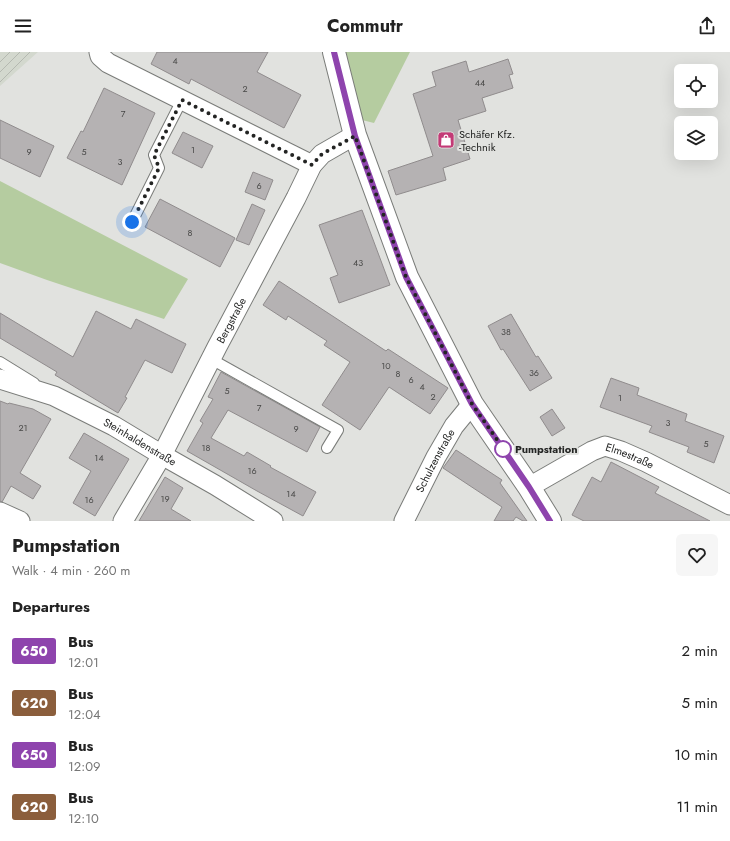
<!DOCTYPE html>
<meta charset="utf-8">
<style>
body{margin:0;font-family:Jost,sans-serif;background:#f6f6f6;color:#222;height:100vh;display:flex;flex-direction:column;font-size:15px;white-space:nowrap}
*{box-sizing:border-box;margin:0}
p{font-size:13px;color:#767676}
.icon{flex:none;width:22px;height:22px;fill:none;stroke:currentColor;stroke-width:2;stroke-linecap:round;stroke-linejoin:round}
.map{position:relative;height:469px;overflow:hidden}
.panel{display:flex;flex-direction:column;background:#fff;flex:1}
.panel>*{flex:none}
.badge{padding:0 8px;border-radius:3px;font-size:14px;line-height:26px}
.controls{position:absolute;left:674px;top:12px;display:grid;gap:8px}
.controls a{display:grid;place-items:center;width:44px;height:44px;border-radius:6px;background:#fff;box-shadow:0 4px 16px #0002;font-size:20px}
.you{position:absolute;width:20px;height:20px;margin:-10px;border:3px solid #fff;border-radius:50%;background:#1a73e8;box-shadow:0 0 0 6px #1a73e833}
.map>.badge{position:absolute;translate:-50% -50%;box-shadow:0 0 0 2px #fff}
h2{padding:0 12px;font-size:15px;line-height:36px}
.round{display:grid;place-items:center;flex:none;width:42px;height:42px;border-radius:6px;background:#f6f6f6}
.summary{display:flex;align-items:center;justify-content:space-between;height:68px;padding:0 12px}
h1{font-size:19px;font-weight:700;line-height:30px}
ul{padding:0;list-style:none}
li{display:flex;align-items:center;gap:12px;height:52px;padding:0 12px}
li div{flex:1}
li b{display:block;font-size:15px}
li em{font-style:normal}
li .badge{min-width:44px;font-weight:700;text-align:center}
header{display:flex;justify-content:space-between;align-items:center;height:52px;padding:0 12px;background:#fff;font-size:18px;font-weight:700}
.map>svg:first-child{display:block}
.industrial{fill:url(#industrial-furrows)}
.green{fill:#b5cca0}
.building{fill:#b5b2b3;stroke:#908c8d}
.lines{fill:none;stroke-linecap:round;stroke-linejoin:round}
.service-casing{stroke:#7a7c79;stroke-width:12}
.minor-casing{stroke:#7a7c79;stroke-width:21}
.tertiary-casing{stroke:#7a7c79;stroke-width:24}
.service{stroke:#fff;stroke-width:10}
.minor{stroke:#fff;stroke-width:19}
.tertiary{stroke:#fff;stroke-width:22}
.line-casing{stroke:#fff;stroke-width:9}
.line{stroke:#8e44ad;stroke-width:6}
.walk{stroke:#232423;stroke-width:4;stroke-dasharray:0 7.2}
.stop-dot{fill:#fff;stroke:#8e44ad;stroke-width:2}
.labels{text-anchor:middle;stroke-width:4;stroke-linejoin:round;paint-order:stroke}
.number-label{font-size:9px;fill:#484847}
.poi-label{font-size:11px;fill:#232423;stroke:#e1e2df;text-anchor:start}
.street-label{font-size:11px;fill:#232423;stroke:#e1e2df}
.stop-label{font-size:11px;font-weight:bold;fill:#232423;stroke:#e1e2df;text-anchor:start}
</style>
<header><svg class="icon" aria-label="menu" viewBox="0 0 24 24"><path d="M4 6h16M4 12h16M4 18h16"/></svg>Commutr<svg class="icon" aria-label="share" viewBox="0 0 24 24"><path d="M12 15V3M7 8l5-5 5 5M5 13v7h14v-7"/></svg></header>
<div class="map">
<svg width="730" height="469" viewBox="0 0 730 469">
<defs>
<pattern id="industrial-furrows" width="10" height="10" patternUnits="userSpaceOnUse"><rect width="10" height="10" fill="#d3d8ce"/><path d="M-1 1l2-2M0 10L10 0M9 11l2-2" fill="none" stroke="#b5b9b1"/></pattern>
</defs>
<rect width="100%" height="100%" fill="#e1e2df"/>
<path class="industrial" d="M0,0H38L0,34Z"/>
<path class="green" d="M343,0H410L374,71L362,68Z
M0,129L188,227L164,267L47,228L0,211Z"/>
<path class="building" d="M157,0H268L257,20L301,43L284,76L191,27L189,32L151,12Z
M508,7L513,22L509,23L513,36L482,46L486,59L458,68L470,107L443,116L446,128L396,143L388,119L433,104L413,42L436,34L432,20L466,9L469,20Z
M104,36L155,61L122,133L67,106L81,79L83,80Z
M0,68L54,94L40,125L0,106Z
M183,80L213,94L202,116L172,101Z
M253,120L273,128L265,148L245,140Z
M160,147L235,186L220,215L145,175Z
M252,152L265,158L249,193L236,188Z
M362,158L390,233L339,251L330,226L338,223L319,173Z
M279,229L386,299L388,297L448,336L430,362L389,335L360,378L322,353L350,310L324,293L327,289L288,264L286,268L263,253Z
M96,259L131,277L136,267L186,292L172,321L145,308L125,345L127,346L118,361L55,323L57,320L0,286V261L73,305Z
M511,262L536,305L538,304L552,326L530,339L503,297L501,298L488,274Z
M221,320L320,375L307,400L228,358L211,386L244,404L247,400L271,414L270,415L316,440L303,464L257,439L187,399L203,371L200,369L213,347L208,345Z
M611,326L639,336L637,343L687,362L685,369L724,384L714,411L687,400L689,395L649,380L652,374L600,355Z
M0,349L8,352L9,351L33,357L51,367L20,421L41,434L33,447L11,434L2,450L0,449Z
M552,357L565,376L552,384L540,365Z
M84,381L129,407L95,464L73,451L91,419L69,406Z
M456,398L502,428L500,431L527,469H523L516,465L513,469H494L502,455L443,416Z
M611,410L659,435L655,441L710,469H584L572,463L592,425L601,430Z
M165,425L183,436L171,457L191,469H139Z"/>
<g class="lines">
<g class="service-casing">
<path id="service" d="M132,170L159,116L154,103L182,48
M211,307L338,378L327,396
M0,310L34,331"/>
</g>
<g class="minor-casing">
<g id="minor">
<path d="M99,0L100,4L108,11L312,113"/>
<path id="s1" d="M0,327L54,344L114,374L162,403L215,433L273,469"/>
<path id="s2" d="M529,435L592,399L605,394L621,399L646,410L730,453"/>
<path d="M0,460L20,469"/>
<path id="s3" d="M123,469L162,403L217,295L296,146L312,113L322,102L355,83"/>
<path id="s4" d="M404,469L436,405L454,374L472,352"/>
</g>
</g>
<g class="tertiary-casing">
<path id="tertiary" d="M334,0L355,83L407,225L472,352L529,435L550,469"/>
</g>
<use href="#service" class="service"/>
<use href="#minor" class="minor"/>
<use href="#tertiary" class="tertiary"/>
</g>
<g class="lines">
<g class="line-casing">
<path id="line" d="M334,0L355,84L406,225L472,352L529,435L550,469"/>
</g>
<use href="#line" class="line"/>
<path class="walk" d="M132,170L159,116L154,103L182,48L312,113L322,102L355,84L406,225L472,352L505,399L503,397"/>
</g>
<defs>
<g id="shop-square" transform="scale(0.9)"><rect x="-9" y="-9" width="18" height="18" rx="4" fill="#c33a76" stroke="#e1e2df"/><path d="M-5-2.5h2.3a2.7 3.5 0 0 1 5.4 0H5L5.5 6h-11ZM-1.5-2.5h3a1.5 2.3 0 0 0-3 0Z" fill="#fff"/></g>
</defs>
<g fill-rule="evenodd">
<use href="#shop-square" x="446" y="88"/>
</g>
<circle class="stop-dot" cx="503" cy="397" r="8"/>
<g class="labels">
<g class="number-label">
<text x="175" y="12">4</text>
<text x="480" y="34">44</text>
<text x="245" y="40">2</text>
<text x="123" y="65">7</text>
<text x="193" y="101">1</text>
<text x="29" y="103">9</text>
<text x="84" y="103">5</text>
<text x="120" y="113">3</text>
<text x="259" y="137">6</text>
<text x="190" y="184">8</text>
<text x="358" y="214">43</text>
<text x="506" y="283">38</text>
<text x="386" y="317">10</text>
<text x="534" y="324">36</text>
<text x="398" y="325">8</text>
<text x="411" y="331">6</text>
<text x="422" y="338">4</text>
<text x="227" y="342">5</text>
<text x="433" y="348">2</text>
<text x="620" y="349">1</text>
<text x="259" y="359">7</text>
<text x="668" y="374">3</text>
<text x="23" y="379">21</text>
<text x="296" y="380">9</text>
<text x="706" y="395">5</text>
<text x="206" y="399">18</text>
<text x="99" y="409">14</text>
<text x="252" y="422">16</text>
<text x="291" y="445">14</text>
<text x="165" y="450">19</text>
<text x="89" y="451">16</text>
</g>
<g class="poi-label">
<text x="459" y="86">Schäfer Kfz.<tspan x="459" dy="13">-Technik</tspan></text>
</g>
<g class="street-label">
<text dy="4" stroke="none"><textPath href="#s3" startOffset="228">Bergstraße</textPath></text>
<text dy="4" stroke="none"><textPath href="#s1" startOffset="154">Steinhaldenstraße</textPath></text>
<text dy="4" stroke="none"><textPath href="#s2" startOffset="113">Elmestraße</textPath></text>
<text dy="4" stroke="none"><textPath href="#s4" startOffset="68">Schulzenstraße</textPath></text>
</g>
<g class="stop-label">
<text x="515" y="401">Pumpstation</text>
</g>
</g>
</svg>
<div class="controls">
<a><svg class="icon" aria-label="locate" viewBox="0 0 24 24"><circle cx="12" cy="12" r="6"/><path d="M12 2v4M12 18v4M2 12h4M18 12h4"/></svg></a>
<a><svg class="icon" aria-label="layers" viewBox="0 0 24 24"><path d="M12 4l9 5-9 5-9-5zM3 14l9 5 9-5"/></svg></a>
</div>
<div class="you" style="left:132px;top:170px"></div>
</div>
<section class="panel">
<div class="summary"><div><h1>Pumpstation</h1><p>Walk · 4 min · 260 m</p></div><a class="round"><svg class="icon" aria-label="heart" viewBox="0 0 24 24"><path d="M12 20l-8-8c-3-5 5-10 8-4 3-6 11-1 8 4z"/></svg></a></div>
<h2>Departures</h2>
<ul>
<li><span class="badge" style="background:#8e44ad;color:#fff">650</span><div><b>Bus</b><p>12:01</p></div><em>2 min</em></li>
<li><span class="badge" style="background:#8b5e3c;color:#fff">620</span><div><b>Bus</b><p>12:04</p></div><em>5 min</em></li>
<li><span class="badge" style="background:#8e44ad;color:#fff">650</span><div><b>Bus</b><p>12:09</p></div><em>10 min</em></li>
<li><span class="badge" style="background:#8b5e3c;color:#fff">620</span><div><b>Bus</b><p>12:10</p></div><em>11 min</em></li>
</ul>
</section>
